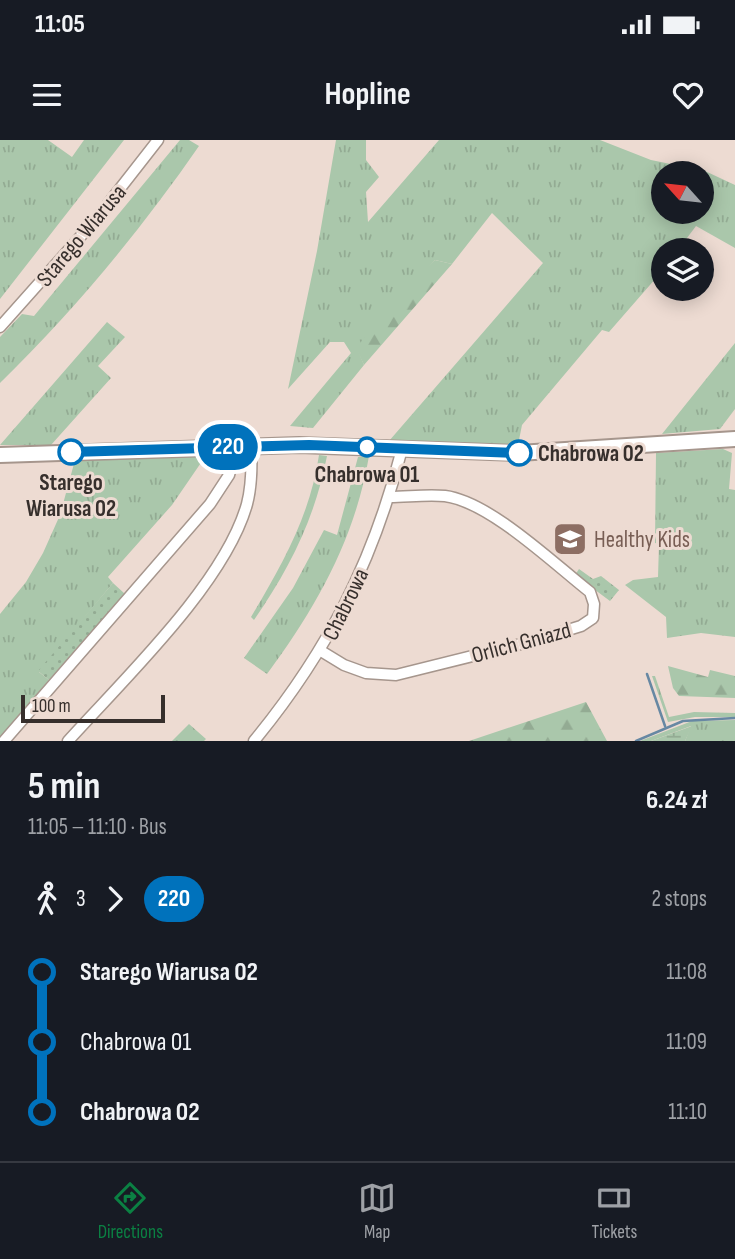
<!DOCTYPE html>
<meta charset="utf-8">
<style>
body{margin:0;font-family:"Sofia Sans Condensed",sans-serif;background:#242831;color:#f1f3f6;height:100vh;display:flex;flex-direction:column;font-size:26px;white-space:nowrap}
*{box-sizing:border-box;margin:0}
p{font-size:23px;color:#9ea1a6}
.icon{flex:none;width:38px;height:38px;fill:none;stroke:currentColor;stroke-width:2;stroke-linecap:round;stroke-linejoin:round}
.map{position:relative;height:601px;overflow:hidden}
.panel{display:flex;flex-direction:column;background:#171b24;flex:1}
.panel>*{flex:none}
.badge{padding:0 14px;border-radius:23px;font-size:24px;line-height:46px}
.needle{width:46px;rotate:297deg}
.fabs{position:absolute;left:651px;top:21px;display:grid;gap:14px}
.fabs a{display:grid;place-items:center;width:63px;height:63px;border-radius:50%;background:#171b24;box-shadow:0 4px 18px #0003;font-size:35px}
.scale{position:absolute;left:21px;bottom:18px;width:144px;box-sizing:border-box;padding-left:7px;border:4px solid #362f2c;border-top:0;font-size:19px;line-height:24px;white-space:nowrap;color:#362f2c;-webkit-text-stroke:5px #eddbd2;paint-order:stroke}
.map>.badge{position:absolute;translate:-50% -50%;box-shadow:0 0 0 4px #fff}
.legs{display:flex;align-items:center;gap:10px;height:77px;padding:0 28px;font-size:23px}
.legs p{margin-inline-start:auto}
.summary{display:flex;align-items:center;justify-content:space-between;height:119px;padding:0 28px}
h1{font-size:38px;font-weight:700;line-height:52px}
ul{padding:0 28px;list-style:none}
li{display:flex;align-items:center;gap:24px;height:70px;font-size:26px}
li i{display:grid;place-items:center;width:10px;height:100%;margin:0 9px;background:currentColor}
li i::after{content:'';width:18px;height:18px;margin:-9px;border:5px solid;border-radius:50%;background:#171b24}
li p{margin-inline-start:auto}
li:first-child i{background:linear-gradient(#0000 50%,currentColor 0)}
li:last-child i{background:linear-gradient(currentColor 50%,#0000 0)}
.status{display:flex;justify-content:space-between;align-items:center;height:49px;padding:0 35px;background:#171b24;direction:ltr}
.status svg{height:19px;fill:currentColor}
header{display:flex;justify-content:space-between;align-items:center;height:91px;padding:0 28px;background:#171b24;font-size:32px;font-weight:700}
.tabs{display:flex;justify-content:space-around;align-items:center;height:98px;border-top:2px solid #363941;background:#171b24;font-size:19px;color:#9ea1a6}
.tabs a{display:grid;justify-items:center;gap:4px}
.tabs .current{color:#0b8043}
.map>svg:first-child{display:block}
.grass{fill:url(#grass-tufts);fill-rule:evenodd}
.forest{fill:url(#forest-firs)}
.wetland{fill:url(#wetland-marsh)}
.park{fill:url(#park-dots)}
.lines{fill:none;stroke-linecap:round;stroke-linejoin:round}
.stream{stroke:#6788a3;stroke-width:2.5}
.street-casing{stroke:#a6968d;stroke-width:13}
.secondary-casing{stroke:#a6968d;stroke-width:18}
.street{stroke:#fff;stroke-width:10}
.secondary{stroke:#fff;stroke-width:14}
.line-1-casing{stroke:#fff;stroke-width:16}
.line-1{stroke:#0072bc;stroke-width:10}
.stop-1-dot{fill:#fff;stroke:#0072bc;stroke-width:3.5}
.labels{text-anchor:middle;stroke-width:6;stroke-linejoin:round;paint-order:stroke}
.street-label{font-size:23px;fill:#362f2c;stroke:#eddbd2}
.stop-label{font-size:23px;font-weight:bold;fill:#362f2c;stroke:#eddbd2}
.education-label{font-size:23px;fill:#785e54;stroke:#eddbd2;text-anchor:start}
</style>
<div class="status"><b>11:05</b><svg viewBox="0 0 49 12"><path d="M0 12V9h3v3zM5 12V6h3v6zM10 12V3h3v9zM15 12V0h3v12zM26 1h20v11H26zM47 4h2v5h-2z"/></svg></div>
<header><svg class="icon" aria-label="menu" viewBox="0 0 24 24"><path d="M4 6h16M4 12h16M4 18h16"/></svg>Hopline<svg class="icon" aria-label="heart" viewBox="0 0 24 24"><path d="M12 20l-8-8c-3-5 5-10 8-4 3-6 11-1 8 4z"/></svg></header>
<div class="map">
<svg width="735" height="601" viewBox="0 0 735 601">
<defs>
<pattern id="grass-tufts" width="24" height="20" patternUnits="userSpaceOnUse" patternTransform="scale(1.75)"><rect width="24" height="20" fill="#aac7ab"/><path d="M3 7l-1-3M5 7V3M7 7l1-3M15 17l-1-3M17 17v-4M19 17l1-3" fill="none" stroke="#93ab93"/></pattern>
<pattern id="forest-firs" width="22" height="20" patternUnits="userSpaceOnUse" patternTransform="scale(1.75)"><rect width="22" height="20" fill="#aac7ab"/><path d="M5 1l3.5 6h-7zM16 11l3.5 6h-7z" fill="#93ab93"/></pattern>
<pattern id="wetland-marsh" width="20" height="14" patternUnits="userSpaceOnUse" patternTransform="scale(1.75)"><rect width="20" height="14" fill="#aac7ab"/><path d="M1 5h8M5 5V1M11 12h8M15 12V8" fill="none" stroke="#93ab93"/></pattern>
<pattern id="park-dots" width="8" height="8" patternUnits="userSpaceOnUse" patternTransform="scale(1.75)"><rect width="8" height="8" fill="#aac7ab"/><path d="M2 2h.1M6 6h.1" fill="none" stroke="#93ab93" stroke-width="1.8" stroke-linecap="round"/></pattern>
</defs>
<rect width="100%" height="100%" fill="#eddbd2"/>
<path class="grass" d="M0,0H48L72,17L84,0H124L0,159Z
M180,0H189L199,6C141,90 73,172 0,243V197L22,174L34,176Z
M336,0H366V20L379,37L366,52L368,82L439,0H600L651,20L705,31L735,45V108L696,86L678,110H663V130L609,192L602,190L522,285L519,300L505,305L389,301L543,123L492,73L452,124L435,120L357,208L364,225L313,288L290,286L351,213L344,202H330L288,249L317,111ZM663,33H702V72H663Z
M107,182L125,197L98,226L111,238L51,305H0Z
M735,203V269L720,289L662,294Z
M723,309L732,313L729,349L735,350V497L701,493L667,498L666,477L625,445L633,440L658,437L659,404L655,403L656,313Z
M207,314L172,365L108,437L113,443L39,532L49,540L0,598V474L26,442L43,413L60,375L75,320Z
M319,315L327,316C315,378 290,428 254,480L251,477C282,425 310,376 319,315Z
M369,316C355,399 316,468 267,534L244,518L293,448L324,390L337,395L358,317Z
M652,536H655L669,577L694,572L735,573V577H695L668,582Z
M735,580V601H685L691,586L651,601H640L692,581Z
M189,584L206,599L204,601H172Z"/>
<path class="forest" d="M435,120L452,124L364,225L356,208L399,155Z
M668,526L708,537L710,530L735,536V558L679,556L673,548Z
M586,562L607,601H469Z"/>
<path class="wetland" d="M692,586L685,601H651Z"/>
<path class="park" d="M579,429L593,439L601,436L619,450L610,461L575,435Z
M113,443L125,454L49,540L38,531Z"/>
<g class="lines">
<path class="stream" d="M647,534L665,586
M636,601L683,581L735,578"/>
<g class="street-casing">
<path id="street" d="M0,187L97,78L158,0
M321,511L344,525L366,533L396,535L529,502L581,486L593,478L594,464L590,452C553,423 490,362 445,356C427,354 407,357 390,357
M4,601L210,364L229,335L237,306
M68,601C124,539 225,443 247,364C252,345 252,326 251,306
M254,601C328,511 373,422 402,309"/>
</g>
<g class="secondary-casing">
<path id="secondary" d="M0,315L299,305L519,313L735,299"/>
</g>
<use href="#street" class="street"/>
<use href="#secondary" class="secondary"/>
</g>
<g class="lines">
<g class="line-1-casing">
<path id="line-1" d="M71,312L309,305L519,313"/>
</g>
<use href="#line-1" class="line-1"/>
</g>
<defs>
<g id="school-square" transform="scale(1.75)"><rect x="-9" y="-9" width="18" height="18" rx="4" fill="#8d6e63" stroke="#eddbd2"/><path d="M0-5L7-2L0 1L-7-2ZM-4 1L0 2.5L4 1V4Q0 6-4 4Z" fill="#fff"/></g>
</defs>
<g fill-rule="evenodd">
<use href="#school-square" x="570" y="399"/>
</g>
<g class="stop-1-dot">
<circle cx="367" cy="307" r="9"/>
<circle cx="71" cy="312" r="12"/>
<circle cx="519" cy="313" r="12"/>
</g>
<g class="labels">
<g class="street-label">
<text transform="translate(81 95) rotate(-50)" y="8">Starego Wiarusa</text>
<text transform="translate(345 464) rotate(-64)" y="8">Chabrowa</text>
<text transform="translate(521 502) rotate(-15)" y="8">Orlich Gniazd</text>
</g>
<g class="stop-label">
<text x="538" y="321" text-anchor="start">Chabrowa 02</text>
<text x="367" y="342">Chabrowa 01</text>
<text x="71" y="350">Starego<tspan x="71" dy="26">Wiarusa 02</tspan></text>
</g>
<g class="education-label">
<text x="594" y="407">Healthy Kids</text>
</g>
</g>
</svg>
<div class="fabs">
<a><svg class="needle" viewBox="-14 -14 28 28"><path d="M0-13l5 13h-10z" fill="#e53935"/><path d="M0 13l5-13h-10z" fill="#9ea1a6"/></svg></a>
<a><svg class="icon" aria-label="layers" viewBox="0 0 24 24"><path d="M12 4l9 5-9 5-9-5zM3 14l9 5 9-5"/></svg></a>
</div>
<div class="scale">100 m</div>
<b class="badge" style="left:228px;top:307px;background:#0072bc;color:#fff">220</b>
</div>
<section class="panel">
<div class="summary"><div><h1>5 min</h1><p>11:05 – 11:10 · Bus</p></div><b>6.24 zł</b></div>
<div class="legs"><svg class="icon" aria-label="walk" viewBox="0 0 24 24"><circle cx="13" cy="4" r="2"/><path d="M13 8l-2 6 4 7M11 14l-3 7M7 12l3-4h3l4 4"/></svg>3<svg class="icon" aria-label="forward" viewBox="0 0 24 24"><path d="M9 5l7 7-7 7"/></svg><b class="badge" style="background:#0072bc;color:#fff">220</b><p>2 stops</p></div>
<ul>
<li><i style="color:#0072bc"></i><b>Starego Wiarusa 02</b><p>11:08</p></li>
<li><i style="color:#0072bc"></i><span>Chabrowa 01</span><p>11:09</p></li>
<li><i style="color:#0072bc"></i><b>Chabrowa 02</b><p>11:10</p></li>
</ul>
</section>
<nav class="tabs">
<a class="current"><svg class="icon" aria-label="directions" viewBox="0 0 24 24"><path d="M12 3l9 9-9 9-9-9zM9 14v-3h6M13 9l2 2-2 2"/></svg>Directions</a>
<a><svg class="icon" aria-label="map" viewBox="0 0 24 24"><path d="M3 6l6-2 6 2 6-2v14l-6 2-6-2-6 2zM9 4v14M15 6v14"/></svg>Map</a>
<a><svg class="icon" aria-label="tickets" viewBox="0 0 24 24"><path d="M3 7h18v10H3zM15 7v10"/></svg>Tickets</a>
</nav>
